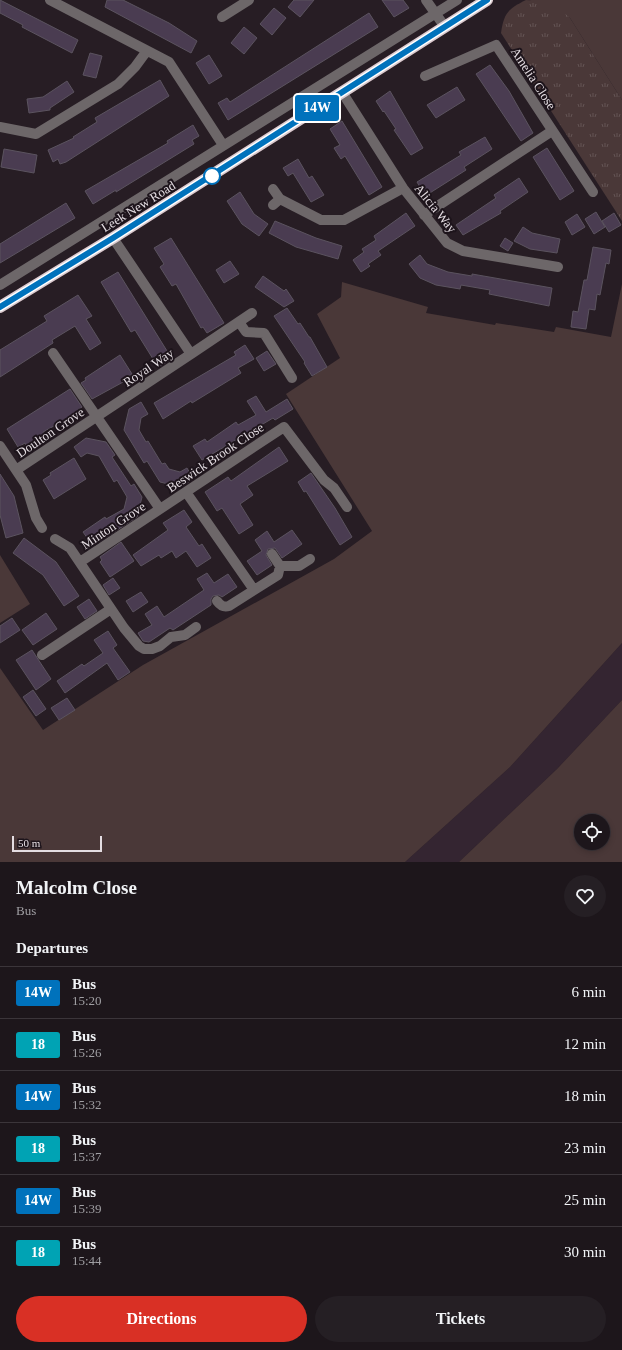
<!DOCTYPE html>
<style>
body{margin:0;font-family:Georgia,serif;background:#251f24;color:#f1f3f6;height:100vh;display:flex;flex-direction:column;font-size:15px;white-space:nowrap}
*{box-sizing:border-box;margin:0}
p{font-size:13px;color:#a09fa3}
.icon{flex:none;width:22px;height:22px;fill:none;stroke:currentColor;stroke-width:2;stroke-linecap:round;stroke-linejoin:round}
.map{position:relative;height:862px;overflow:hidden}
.panel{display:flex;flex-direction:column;background:#1d161b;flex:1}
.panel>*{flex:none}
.badge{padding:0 8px;border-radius:3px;font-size:14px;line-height:26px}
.tools{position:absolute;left:574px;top:814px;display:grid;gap:8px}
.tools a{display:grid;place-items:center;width:36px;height:36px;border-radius:50%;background:#1d161b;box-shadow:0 2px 6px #0003,0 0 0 1px #3b353a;font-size:20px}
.scale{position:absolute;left:12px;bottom:10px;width:90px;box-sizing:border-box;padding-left:4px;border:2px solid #e4dde2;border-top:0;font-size:11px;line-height:14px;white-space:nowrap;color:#e4dde2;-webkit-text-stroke:3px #1d141b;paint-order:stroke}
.map>.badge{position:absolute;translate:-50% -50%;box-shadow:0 0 0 2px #fff}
h2{padding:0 16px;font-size:15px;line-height:36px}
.round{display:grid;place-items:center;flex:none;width:42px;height:42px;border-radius:21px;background:#251f24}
.summary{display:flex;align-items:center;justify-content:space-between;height:68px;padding:0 16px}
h1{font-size:19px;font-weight:700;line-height:30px}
.cta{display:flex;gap:8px;margin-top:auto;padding:8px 16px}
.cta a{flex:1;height:46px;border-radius:24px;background:#d93025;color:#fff;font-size:16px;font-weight:700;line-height:46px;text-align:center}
.cta a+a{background:#251f24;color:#f1f3f6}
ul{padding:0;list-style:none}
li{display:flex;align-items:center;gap:12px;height:52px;padding:0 16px;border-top:1px solid #3b353a}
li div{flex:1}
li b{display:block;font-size:15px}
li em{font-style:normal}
li .badge{min-width:44px;font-weight:700;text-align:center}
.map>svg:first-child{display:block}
.built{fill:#342531}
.green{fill:#4a3838;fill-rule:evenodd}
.park{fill:url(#park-tufts)}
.building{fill:#4a3c51;stroke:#5b535f}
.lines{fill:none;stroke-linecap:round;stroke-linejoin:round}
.minor{stroke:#6d6769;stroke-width:10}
.highway{stroke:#dbcacf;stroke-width:12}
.line-casing{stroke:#fff;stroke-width:9}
.line{stroke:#0072bc;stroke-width:6}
.stop-dot{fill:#fff;stroke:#0072bc;stroke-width:2}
.labels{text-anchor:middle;stroke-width:4;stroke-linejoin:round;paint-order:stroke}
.street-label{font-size:13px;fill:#e4dde2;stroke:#1d141b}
</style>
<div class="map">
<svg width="622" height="862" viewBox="0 0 622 862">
<defs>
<pattern id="park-tufts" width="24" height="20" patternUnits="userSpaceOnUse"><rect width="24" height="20" fill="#4a3838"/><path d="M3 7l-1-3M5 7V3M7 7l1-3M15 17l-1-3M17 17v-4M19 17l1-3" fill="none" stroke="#645454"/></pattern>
</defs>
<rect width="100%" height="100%" fill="#271d24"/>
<path class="built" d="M622,643V700L557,769L459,862H405L510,767Z"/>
<path class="green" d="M529,0H622V100L570,18Z
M342,282L428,307L426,313L495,325L496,323L554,332L556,327L611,337L622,284V643L510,767L405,862H0V668L43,730L143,665L334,559L372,531L286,394L340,358L317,314L341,297Z
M0,555L30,604L0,623Z
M622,700V862H459L557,769ZM581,821H603V843H581Z"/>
<path class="park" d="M526,0C544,1 558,7 570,18L622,100V221L501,33C504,13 508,9 526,0Z"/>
<path class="building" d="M0,0L78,40L72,53L22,27L23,25L0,13Z
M107,0H123L169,23L197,41L191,53L105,7Z
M294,0H314L300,17L288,7Z
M382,0H403L409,8L394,17Z
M274,8L286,18L272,35L260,24Z
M369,13L378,27L228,120L218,103L227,98L230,102Z
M244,27L257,38L244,54L231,43Z
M90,53L102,56L96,78L83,75Z
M209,55L222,76L209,84L196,63Z
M490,65L509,91L533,133L521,141L476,74Z
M160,80L169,96L66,162L60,164L58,159L53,162L48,150L74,138L73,137L97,122L95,118Z
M67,81L74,92L50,108V110L29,113L27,99L43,97Z
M457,87L465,100L436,118L427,105Z
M390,91L423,148L411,155L394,130L396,129L384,111L383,112L376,101Z
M342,121L382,187L369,195L345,156L341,159L334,148L340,145L330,129Z
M193,125L199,136L192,140L194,144L116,192V190L93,204L85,191L168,143L167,141Z
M485,137L492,149L464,167L466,170L425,196L417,182L461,155L459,152Z
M547,148L574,191L560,200L533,157Z
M4,149L37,155L34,173L1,167Z
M298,159L309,178L312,176L324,195L311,202L293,173L288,176L283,168Z
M519,178L528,192L500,211L501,213L463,235L456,225L496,198L494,195Z
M240,192L254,214L268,224L259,236L242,224L227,201Z
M66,203L75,218L0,263V244Z
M596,212L605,227L594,234L585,219Z
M406,213L415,226L378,251L381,255L368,264L370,266L361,272L353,260L364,252L362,249L376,240L374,236Z
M614,213L621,225L609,232L602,221Z
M577,214L585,227L572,235L565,222Z
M275,221L316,238L342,246L338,259L296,247L269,233Z
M523,227L532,233L560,239L557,253L530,249L514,241Z
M171,238L224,323L207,333L203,327L201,328L176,284L172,286L160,267L164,264L154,248Z
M505,238L513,243L508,251L500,246Z
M593,247L611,250L609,264L606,263L600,295L597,294L595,310L589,309L586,329L571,327L573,311L578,312L584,280H587Z
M420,255L427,264L448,272L472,276V274L552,288L549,306L489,294L490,290L461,285L460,289L436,285L420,278L409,264Z
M230,261L239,274L224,283L216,270Z
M118,272L172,359L158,367L135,330L131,332L101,282Z
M263,276L284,291L286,289L294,301L284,307L255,287Z
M78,295L92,316L86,319L101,343L90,350L75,326L52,340L53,343L0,377V350L47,321L44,316Z
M287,308L298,324L300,323L309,337H310L327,367L312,376L304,363L305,362L274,316Z
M245,345L254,359L238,368L241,373L192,403L191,401L163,419L154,403L236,355L234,352Z
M267,351L276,364L264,371L256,358Z
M120,355L132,374L124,379L125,381L92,399L81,383L86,380L85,378Z
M70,389L82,407L78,410L79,412L43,432L44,434L26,445L25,443L18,447L7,429Z
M256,396L266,412L287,399L293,409L275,420L273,418L202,460L193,446L205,439L207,442L236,422L238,425L256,415L247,401Z
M141,402L148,414L141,418L139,430L146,442L148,441L162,464L165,463L169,469L180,472L187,468L193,479L181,487L160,482L147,461L144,463L124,430L129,409Z
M86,438L106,442L115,455L112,457L131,486L134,484L142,497L137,517L93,546L83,532L105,517L106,519L124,509L127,497L117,480L114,482L99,456L87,453L81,457L74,447Z
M279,447L288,461L247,486L253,495L240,504L253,525L239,534L222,508L217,511L205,492L228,477L231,481Z
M74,458L86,479L54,499L43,480L51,475L50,473Z
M311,473L335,508L352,537L340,545L306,491L304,492L298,482Z
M0,474L14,496L23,533L6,538L0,515Z
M184,510L192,522L186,527L199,546L202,544L211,558L197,567L186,551L176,558L172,551L161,558L159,555L141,566L133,555L168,530L163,523Z
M292,530L302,544L282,558L275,548L268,549L266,555L272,565L257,575L247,561L262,551L255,540L267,531L274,542Z
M24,538L56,562L79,596L64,606L43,575L13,553Z
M121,542L134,561L110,577L100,562L102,560L100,557Z
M207,573L214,583L228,574L237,587L222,597L219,595L213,596L211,599V605L173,630L170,628L149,642L143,641L138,633L152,625L145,614L157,606L164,617L204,590L197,579Z
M113,578L120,588L109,595L103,585Z
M141,592L148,602L133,612L126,601Z
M89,599L97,611L85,619L77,607Z
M46,613L57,629L33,645L22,630Z
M12,618L20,630L0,643V626Z
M108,631L117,645L113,648L130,672L118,680L107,663L65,693L57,681L82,664L84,666L103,653L94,640Z
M32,650L51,679L36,690L16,660Z
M33,690L46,709L36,716L23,697Z
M67,698L75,710L59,720L51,708Z"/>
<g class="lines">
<path class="minor" d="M50,0L169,62L223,145
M426,0L445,27
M222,17L249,0
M425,76L496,45L593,192
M342,92L403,188L447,243L463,251L558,267
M0,127L36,134L118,84L135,67L146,52
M280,199L321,220H344L403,188
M273,205L280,199L273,189
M424,215L552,131
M0,285L457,0
M239,322L246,332L264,333L292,378
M53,353L160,509
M191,354L252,313
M0,446L26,485L36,518L42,528
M16,470L191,354L113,238
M186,492L254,590
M55,539L70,548L124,628L139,646L144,649H152L160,646L171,637L185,635L196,627
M80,562L284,427L324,480L334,488L347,507
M280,566H299L310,559
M217,601C220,605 223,608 229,606L278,575L280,566L272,554
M42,655L111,609"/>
<path class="highway" d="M0,307L113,238L487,0"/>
</g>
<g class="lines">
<g class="line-casing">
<path id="line" d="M0,307L113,238L487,0"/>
</g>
<use href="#line" class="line"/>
</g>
<circle class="stop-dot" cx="212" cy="176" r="8"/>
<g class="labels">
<g class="street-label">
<text transform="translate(534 78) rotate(57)" y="5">Amelia Close</text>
<text transform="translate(138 206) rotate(-32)" y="5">Leek New Road</text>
<text transform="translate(436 208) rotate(51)" y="5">Alicia Way</text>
<text transform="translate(148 367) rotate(-34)" y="5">Royal Way</text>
<text transform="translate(50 432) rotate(-34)" y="5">Doulton Grove</text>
<text transform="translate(215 457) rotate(-34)" y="5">Beswick Brook Close</text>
<text transform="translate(113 525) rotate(-34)" y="5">Minton Grove</text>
</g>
</g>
</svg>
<div class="tools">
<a><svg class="icon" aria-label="locate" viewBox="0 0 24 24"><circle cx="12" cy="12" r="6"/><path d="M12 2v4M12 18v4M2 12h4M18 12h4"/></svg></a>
</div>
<div class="scale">50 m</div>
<b class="badge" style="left:317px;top:108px;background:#0072bc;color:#fff">14W</b>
</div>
<section class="panel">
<div class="summary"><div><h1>Malcolm Close</h1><p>Bus</p></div><a class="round"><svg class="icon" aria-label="heart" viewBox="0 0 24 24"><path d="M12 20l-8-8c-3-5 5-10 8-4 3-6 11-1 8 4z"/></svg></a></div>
<h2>Departures</h2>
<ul>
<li><span class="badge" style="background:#0072bc;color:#fff">14W</span><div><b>Bus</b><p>15:20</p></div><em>6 min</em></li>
<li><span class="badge" style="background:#00a3b4;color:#fff">18</span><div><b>Bus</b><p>15:26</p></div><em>12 min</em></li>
<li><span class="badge" style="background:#0072bc;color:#fff">14W</span><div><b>Bus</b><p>15:32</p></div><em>18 min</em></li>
<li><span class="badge" style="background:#00a3b4;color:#fff">18</span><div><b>Bus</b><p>15:37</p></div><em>23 min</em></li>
<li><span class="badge" style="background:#0072bc;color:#fff">14W</span><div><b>Bus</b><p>15:39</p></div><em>25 min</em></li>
<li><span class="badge" style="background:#00a3b4;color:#fff">18</span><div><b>Bus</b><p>15:44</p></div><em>30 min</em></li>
</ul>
<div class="cta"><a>Directions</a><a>Tickets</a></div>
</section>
